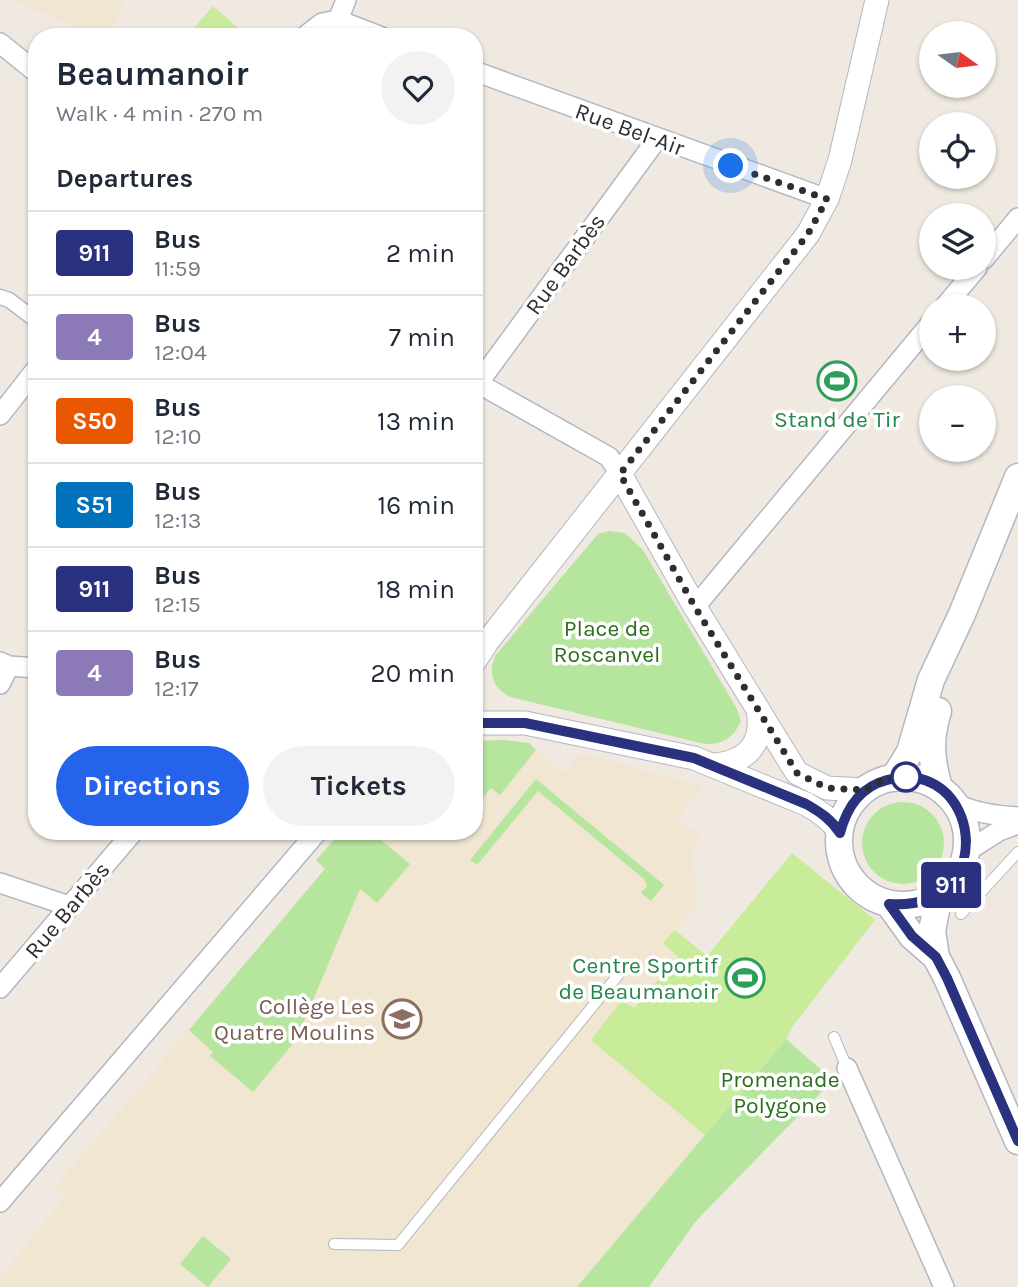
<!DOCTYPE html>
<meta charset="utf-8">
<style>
body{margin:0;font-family:Karla,sans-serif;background:#f2f2f3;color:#1f2937;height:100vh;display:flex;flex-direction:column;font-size:26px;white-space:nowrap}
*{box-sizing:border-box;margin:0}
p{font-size:23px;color:#747a83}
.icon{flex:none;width:38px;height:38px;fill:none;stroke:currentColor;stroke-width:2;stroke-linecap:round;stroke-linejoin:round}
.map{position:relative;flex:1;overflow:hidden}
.side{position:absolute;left:28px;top:28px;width:455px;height:812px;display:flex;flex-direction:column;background:#fff;border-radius:28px;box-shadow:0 2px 5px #0004}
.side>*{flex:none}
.badge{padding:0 14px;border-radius:5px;font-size:24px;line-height:46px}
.needle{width:46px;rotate:104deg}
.buttons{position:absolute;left:919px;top:21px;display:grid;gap:14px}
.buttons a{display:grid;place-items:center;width:77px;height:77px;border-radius:50%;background:#fff;box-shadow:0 2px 5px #0004;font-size:35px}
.you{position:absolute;width:35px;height:35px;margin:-18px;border:5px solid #fff;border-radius:50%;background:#1a73e8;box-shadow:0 0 0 10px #1a73e833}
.map>.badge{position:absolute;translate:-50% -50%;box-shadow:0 0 0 4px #fff}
h2{padding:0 28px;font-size:26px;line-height:63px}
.round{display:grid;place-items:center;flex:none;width:74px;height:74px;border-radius:37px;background:#f2f2f3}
.head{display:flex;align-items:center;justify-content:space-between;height:119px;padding:0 28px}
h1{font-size:33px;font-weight:700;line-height:52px}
.primary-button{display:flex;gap:14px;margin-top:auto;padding:14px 28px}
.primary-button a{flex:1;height:80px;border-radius:42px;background:#2563eb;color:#fff;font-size:28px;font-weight:700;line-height:80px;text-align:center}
.primary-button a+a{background:#f2f2f3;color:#1f2937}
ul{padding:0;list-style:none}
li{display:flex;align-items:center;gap:21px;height:84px;padding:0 28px;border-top:2px solid #e0e1e3}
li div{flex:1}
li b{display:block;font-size:26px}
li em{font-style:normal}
li .badge{min-width:77px;font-weight:700;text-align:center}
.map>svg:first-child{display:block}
.education{fill:#f0e6d1}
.green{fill:#b6e59e}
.pitch{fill:#c9ec9a}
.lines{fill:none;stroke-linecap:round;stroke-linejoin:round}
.service-casing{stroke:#b4b7c1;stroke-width:12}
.pedestrian-casing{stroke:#b4b7c1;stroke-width:17}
.minor-casing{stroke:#b4b7c1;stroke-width:22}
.tertiary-casing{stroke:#b4b7c1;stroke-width:25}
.secondary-casing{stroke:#b4b7c1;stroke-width:29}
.service{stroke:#fff;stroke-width:10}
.pedestrian{stroke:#fff;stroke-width:14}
.minor{stroke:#fff;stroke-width:19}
.tertiary{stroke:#fff;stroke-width:23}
.secondary{stroke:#fff;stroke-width:26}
.line-casing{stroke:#fff;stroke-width:16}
.line{stroke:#2a317e;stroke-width:10}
.walk{stroke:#2e2e2e;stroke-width:7;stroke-dasharray:0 12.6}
.stop-dot{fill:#fff;stroke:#2a317e;stroke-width:3.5}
.labels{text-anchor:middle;stroke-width:7;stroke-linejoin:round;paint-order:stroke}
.street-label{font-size:23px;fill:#2e2e2e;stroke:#fff}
.leisure-label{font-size:23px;fill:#27864d;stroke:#fff}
.park-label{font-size:23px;fill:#2c6e1b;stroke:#fff}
.education-label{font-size:23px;fill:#785e54;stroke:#fff;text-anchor:end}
</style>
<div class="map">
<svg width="1018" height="1287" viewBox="0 0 1018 1287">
<rect width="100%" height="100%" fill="#efe9e1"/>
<path class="education" d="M13,0H124L110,37H77L79,29Z
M505,740L529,743L563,774L580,753L703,786L678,817L702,838L692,850L698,907L663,943L678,957L634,1009L622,1000L591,1040L705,1135L577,1287H0V1277L66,1195L55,1187L325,869L316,860L342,831H474V741Z"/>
<path class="green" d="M609,531L625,533L643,550L737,709L741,721C734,737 723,745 705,744L510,697C493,688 488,674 495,656L598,534Z
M505,740L529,743L536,750L500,795L491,788L476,806L484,814L474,826V741Z
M536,779L664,885L651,901L641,893L647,886L644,879L538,791L477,865L470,860Z
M862 843a41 41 0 1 1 82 0a41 41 0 1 1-82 0Z
M342,831H370L410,864L377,903L360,889L296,1040L253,1092L210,1056L213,1052L189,1030L325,869L316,860Z
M786,1039L833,1080L696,1221L649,1287H577Z
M203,1236L231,1259L208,1287L180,1264Z"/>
<path class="pitch" d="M213,6L248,37H186Z
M792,853L875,920L793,1026L786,1039L705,1135L591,1040L622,1000L634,1008L678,957L663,943L675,930L707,956Z"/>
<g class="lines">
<g class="service-casing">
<path id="service" d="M961,914L1018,852
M834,1037L847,1068
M334,1244L398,1245L619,974"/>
</g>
<g class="pedestrian-casing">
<path id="pedestrian" d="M0,297L9,300L37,321"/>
</g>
<g class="minor-casing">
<path id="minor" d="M338,20L382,37
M304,37L322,23L338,20L346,0
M0,43L37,73
M474,71L827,199
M984,259L1018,218
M945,306L977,268
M474,381L609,457L620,474
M474,389L657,139
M0,415L37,368
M695,607L931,323
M0,662L9,666L37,668
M0,684L9,666
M956,804C976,813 996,816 1018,817
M966,852L999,831L1018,824
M0,883L69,906
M0,988L134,831
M847,1068L944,1287
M0,1202L318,831"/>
</g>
<g class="tertiary-casing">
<path id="tertiary" d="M620,474L695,607L797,773L827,788L865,790
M474,662L487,642L808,234L827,199L840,160L877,0
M474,723H525L694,758L806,804C820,812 831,819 840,833
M714,765C748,762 764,743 758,710"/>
</g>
<g class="secondary-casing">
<path id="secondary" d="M938,711C929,741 931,758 939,788
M839 841a64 64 0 1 1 128 0a64 64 0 1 1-128 0Z
M894,778L910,752L931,680L962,614L1018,477
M889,904L912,936L936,957L947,978L1018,1141
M936,957L932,931L939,895"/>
</g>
<use href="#service" class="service"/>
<use href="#pedestrian" class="pedestrian"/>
<use href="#minor" class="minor"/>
<use href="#tertiary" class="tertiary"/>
<use href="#secondary" class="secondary"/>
</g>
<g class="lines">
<g class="line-casing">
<path id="line" d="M474,723H525L694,758L806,804C820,812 831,819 840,833C847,807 860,787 887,780C980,755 1003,912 889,904L912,936L936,957L947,978L1018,1141"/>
</g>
<use href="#line" class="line"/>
<path class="walk" d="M731,166L827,199L808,234L620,474L695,607L797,773L827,788L865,790L879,782L894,778L910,777H906"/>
</g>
<defs>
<g id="stadium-ring" transform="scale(2.0125)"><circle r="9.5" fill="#fff" stroke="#2e9e5b" stroke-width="1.5"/><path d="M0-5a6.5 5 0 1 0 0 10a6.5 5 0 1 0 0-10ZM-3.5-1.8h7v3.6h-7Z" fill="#2e9e5b"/></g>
<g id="school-ring" transform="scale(2.0125)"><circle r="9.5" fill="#fff" stroke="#8d6e63" stroke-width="1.5"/><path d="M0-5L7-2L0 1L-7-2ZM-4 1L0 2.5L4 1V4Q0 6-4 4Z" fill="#8d6e63"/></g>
</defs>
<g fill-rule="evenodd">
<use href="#stadium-ring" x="837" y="381"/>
<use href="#stadium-ring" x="745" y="978"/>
<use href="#school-ring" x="402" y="1019"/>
</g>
<circle class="stop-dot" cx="906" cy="777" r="14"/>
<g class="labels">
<g class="street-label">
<text transform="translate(630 129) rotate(20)" y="8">Rue Bel-Air</text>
<text transform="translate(565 264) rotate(-54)" y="8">Rue Barbès</text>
<text transform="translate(67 910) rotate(-50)" y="8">Rue Barbès</text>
</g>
<g class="leisure-label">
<text x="837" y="427">Stand de Tir</text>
<text x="718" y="973" text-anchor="end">Centre Sportif<tspan x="718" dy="26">de Beaumanoir</tspan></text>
</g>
<g class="park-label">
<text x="607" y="636">Place de<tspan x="607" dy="26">Roscanvel</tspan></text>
<text x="780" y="1087">Promenade<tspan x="780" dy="26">Polygone</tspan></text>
</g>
<g class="education-label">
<text x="375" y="1014">Collège Les<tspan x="375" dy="26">Quatre Moulins</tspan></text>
</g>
</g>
</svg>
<div class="buttons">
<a><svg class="needle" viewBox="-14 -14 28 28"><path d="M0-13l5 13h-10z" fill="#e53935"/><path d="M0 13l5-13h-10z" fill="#747a83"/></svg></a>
<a><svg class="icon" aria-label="locate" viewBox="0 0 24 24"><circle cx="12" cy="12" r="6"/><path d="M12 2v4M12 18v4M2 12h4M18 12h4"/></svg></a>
<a><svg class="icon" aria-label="layers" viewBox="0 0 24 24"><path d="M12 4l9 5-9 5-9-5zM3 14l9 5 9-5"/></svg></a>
<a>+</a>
<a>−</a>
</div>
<div class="you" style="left:731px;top:166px"></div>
<b class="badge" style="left:951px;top:885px;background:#2a317e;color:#fff">911</b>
<section class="side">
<div class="head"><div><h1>Beaumanoir</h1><p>Walk · 4 min · 270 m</p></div><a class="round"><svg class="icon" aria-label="heart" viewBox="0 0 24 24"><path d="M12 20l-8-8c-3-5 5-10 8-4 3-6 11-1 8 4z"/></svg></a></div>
<h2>Departures</h2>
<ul>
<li><span class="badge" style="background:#2a317e;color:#fff">911</span><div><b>Bus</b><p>11:59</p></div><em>2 min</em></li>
<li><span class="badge" style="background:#8b7ab7;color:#fff">4</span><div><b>Bus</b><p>12:04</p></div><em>7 min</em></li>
<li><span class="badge" style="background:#ea5701;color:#fff">S50</span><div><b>Bus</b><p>12:10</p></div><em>13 min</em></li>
<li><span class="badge" style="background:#0072bc;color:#fff">S51</span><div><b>Bus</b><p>12:13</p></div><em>16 min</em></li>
<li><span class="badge" style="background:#2a317e;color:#fff">911</span><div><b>Bus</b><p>12:15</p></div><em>18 min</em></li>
<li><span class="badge" style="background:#8b7ab7;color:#fff">4</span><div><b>Bus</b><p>12:17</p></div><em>20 min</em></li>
</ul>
<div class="primary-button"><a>Directions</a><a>Tickets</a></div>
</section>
</div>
